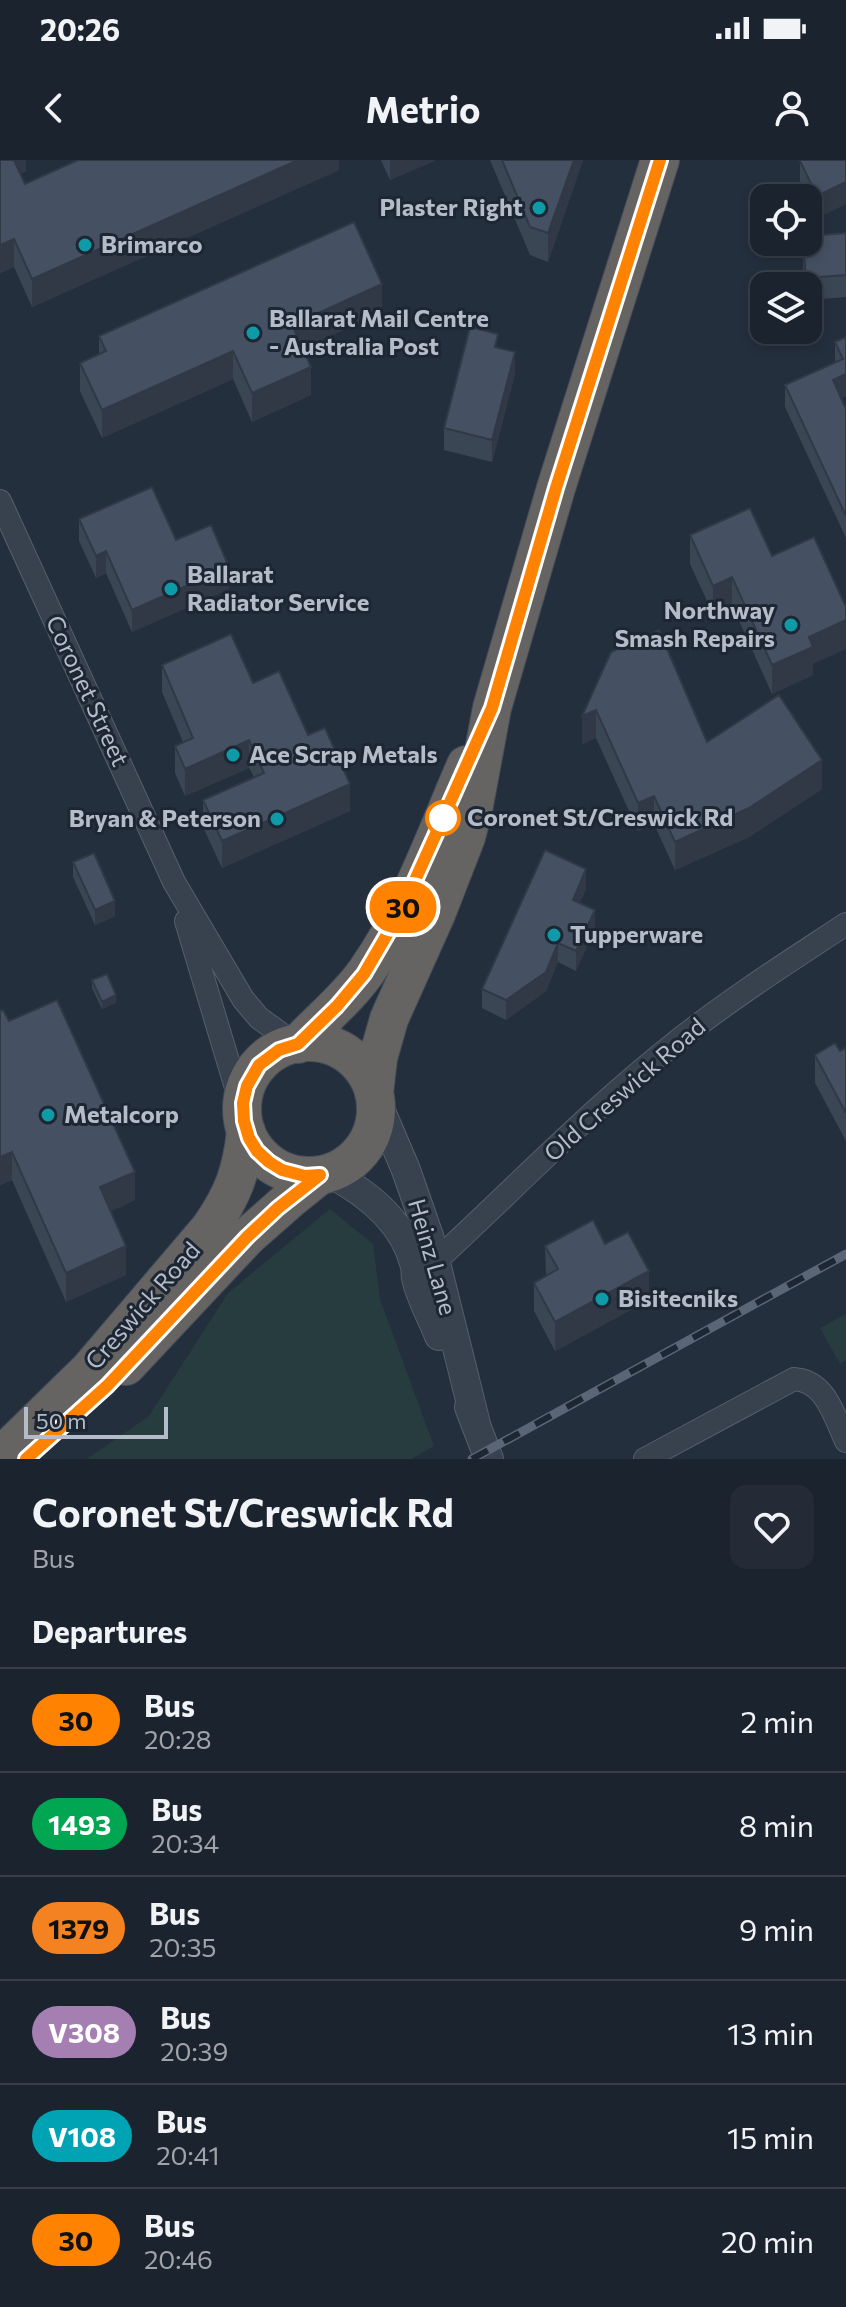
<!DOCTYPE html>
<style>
body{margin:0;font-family:Commissioner,sans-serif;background:#242b36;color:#f1f3f6;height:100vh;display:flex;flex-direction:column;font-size:30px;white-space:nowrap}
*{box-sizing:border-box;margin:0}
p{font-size:26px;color:#a0a4aa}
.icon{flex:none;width:44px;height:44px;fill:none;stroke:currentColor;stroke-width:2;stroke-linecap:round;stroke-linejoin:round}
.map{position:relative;height:1299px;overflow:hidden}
.sheet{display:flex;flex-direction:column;background:#1b232e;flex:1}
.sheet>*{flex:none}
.badge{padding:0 16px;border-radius:26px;font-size:28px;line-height:52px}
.fabs{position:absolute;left:750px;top:24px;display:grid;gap:16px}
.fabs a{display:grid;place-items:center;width:72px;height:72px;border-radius:16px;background:#1b232e;box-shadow:0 4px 12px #0003,0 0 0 2px #39404a;font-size:40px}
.scale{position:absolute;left:24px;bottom:20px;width:144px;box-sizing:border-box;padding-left:8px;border:4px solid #b4bcc9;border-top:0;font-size:22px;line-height:28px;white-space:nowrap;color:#b4bcc9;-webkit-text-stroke:6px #1d2633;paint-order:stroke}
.map>.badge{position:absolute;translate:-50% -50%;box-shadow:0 0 0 4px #fff}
h2{padding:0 32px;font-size:30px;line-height:72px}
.round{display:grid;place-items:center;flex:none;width:84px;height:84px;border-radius:16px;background:#242b36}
.headline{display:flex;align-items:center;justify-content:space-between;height:136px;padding:0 32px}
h1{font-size:38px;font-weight:700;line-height:60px}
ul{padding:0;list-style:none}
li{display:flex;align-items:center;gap:24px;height:104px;padding:0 32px;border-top:2px solid #39404a}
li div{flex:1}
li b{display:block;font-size:30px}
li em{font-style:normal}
li .badge{min-width:88px;font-weight:700;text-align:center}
.status{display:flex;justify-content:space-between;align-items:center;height:56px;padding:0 40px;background:#1b232e;direction:ltr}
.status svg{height:22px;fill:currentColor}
header{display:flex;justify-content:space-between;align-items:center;height:104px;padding:0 32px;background:#1b232e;font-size:36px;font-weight:700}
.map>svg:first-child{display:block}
.green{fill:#263c3f}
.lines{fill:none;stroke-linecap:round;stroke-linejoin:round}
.minor-casing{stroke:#565f6c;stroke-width:24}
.tertiary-casing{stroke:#565f6c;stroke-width:30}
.trunk-casing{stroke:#434c59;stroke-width:40}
.minor{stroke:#38414e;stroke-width:22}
.tertiary{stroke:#38414e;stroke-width:28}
.trunk{stroke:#656462;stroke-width:38}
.rail-casing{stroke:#5a6575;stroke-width:9}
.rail{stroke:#1d2633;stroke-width:6;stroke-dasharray:18;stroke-linecap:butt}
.wall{fill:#3b4654}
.shaded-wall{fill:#303945}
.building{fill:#455162;stroke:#303945;stroke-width:2}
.line-casing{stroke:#fff;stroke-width:18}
.line{stroke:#ff8200;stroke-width:12}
.culture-dot{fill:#0f9aa8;stroke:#1d2633;stroke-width:3}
.stop-dot{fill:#fff;stroke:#ff8200;stroke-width:4}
.labels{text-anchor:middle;stroke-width:6;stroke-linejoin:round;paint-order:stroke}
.poi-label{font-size:24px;font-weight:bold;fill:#b4bcc9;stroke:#1d2633;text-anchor:start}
.street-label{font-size:24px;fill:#b4bcc9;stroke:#1d2633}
.stop-label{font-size:24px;font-weight:bold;fill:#b4bcc9;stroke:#1d2633;text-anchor:start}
</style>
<div class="status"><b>20:26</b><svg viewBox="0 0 49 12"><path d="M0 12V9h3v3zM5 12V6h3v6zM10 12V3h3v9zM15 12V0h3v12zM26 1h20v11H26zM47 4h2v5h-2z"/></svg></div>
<header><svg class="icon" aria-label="back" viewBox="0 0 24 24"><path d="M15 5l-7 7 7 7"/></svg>Metrio<svg class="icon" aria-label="person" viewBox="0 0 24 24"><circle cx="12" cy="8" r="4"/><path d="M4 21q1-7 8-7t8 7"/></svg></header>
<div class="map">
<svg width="846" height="1299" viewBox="0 0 846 1299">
<rect width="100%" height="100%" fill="#242f3e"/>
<path class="green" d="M330,1049L373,1084L380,1139L434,1286L411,1299H87L149,1256L228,1133Z
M846,1154V1200L840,1204L820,1168Z"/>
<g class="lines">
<g class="minor-casing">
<path id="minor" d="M0,341L174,722L243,839L259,858L295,884
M186,761L243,951
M422,1105L436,1101C516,1027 593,947 680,879C733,837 790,801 846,764
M645,1299L794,1219C826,1221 834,1256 846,1281"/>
</g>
<g class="tertiary-casing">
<path id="tertiary" d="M374,935L406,1010L430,1079L476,1264
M329,1013C368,1033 404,1062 415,1106C416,1110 415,1114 416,1118C420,1137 432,1158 439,1176
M469,1247L489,1299"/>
</g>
<g class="trunk-casing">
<path id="trunk" d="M242 949a67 67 0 1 1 134 0a67 67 0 1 1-134 0Z
M298,884C320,860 347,839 366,812C409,751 436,674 466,605
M374,933L378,898L389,859L436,754L466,677L473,650L492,548L556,328L660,0
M126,1206L247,1077L289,1040L320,1015
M0,1297L90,1209L210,1068C233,1035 242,1011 246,971"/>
</g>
<use href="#minor" class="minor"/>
<use href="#tertiary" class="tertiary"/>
<use href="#trunk" class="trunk"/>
<g class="rail-casing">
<path id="rail" d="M472,1299L846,1094"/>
</g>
<use href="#rail" class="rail"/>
</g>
<path class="wall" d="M0,0H26V11L20,14L25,24L339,0V10L32,147L14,107L0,113Z
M381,0H434V1L390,20Z
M490,0H583L548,102L530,95Z
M846,0V44L817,58L800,22V1Z
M846,73V137L808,140V126H804L802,82Z
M382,153L302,188L311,235L252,262L233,219L102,278L80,231V203L99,194V176Z
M846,177V236L841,238L846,249V378L785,247V225L835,203V182Z
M498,188L515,214L492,302L444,290V268Z
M750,348L813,504V515L772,534L732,445L713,454L690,404V375Z
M79,359L176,380L229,429L132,472L106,413L96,418L79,381Z
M611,492L707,582L822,629L749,677L675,710L654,664L638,671L596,578L582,584Z
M162,505L253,523L308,575L350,651L222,708L203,667V640L254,617L249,608L185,636L175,613V586L183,582L162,532Z
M73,702L115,756L95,765L73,717Z
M586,729L580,743L595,769L576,811L558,802L546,831L506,860L482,848V829Z
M92,820L116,843L102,849L92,828Z
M0,851L9,861L135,1040L111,1051L126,1115L66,1142L12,1020L0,1025Z
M846,888V981L815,923V895L840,891Z
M605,1084L649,1140L555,1191L534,1151V1123L546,1116L545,1086Z"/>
<path class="shaded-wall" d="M9,0H26V11L9,18Z
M298,0H339V10L32,147V119Z
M390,0H434V1L390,20Z
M574,0H583L548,102V73Z
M846,22V44L817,58V36Z
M14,79V107L0,113V85Z
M382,124V153L292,193V165Z
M233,191V219L102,278V250Z
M515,192V214L492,302V280Z
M311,207V235L252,262V233Z
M846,214V236L833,242V220Z
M106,391V413L96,418V396Z
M229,407V429L132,472V450Z
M732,417V445L713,454V426Z
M846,460V489L813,504V515L772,534V505L809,477Z
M596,550V578L582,584V556Z
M249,580V608L185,636V609Z
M822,600V629L749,677L675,710V682Z
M350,624V651L222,708V681Z
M654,636V664L638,671V643Z
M586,709V729L573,759V740Z
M115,741V756L95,765V750Z
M595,750V769L576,811V791Z
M558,783V802L546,831L506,860V840Z
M116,835V843L102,849V842Z
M12,992V1020L0,1025V997Z
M135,1012V1040L100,1056V1027Z
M126,1086V1115L66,1142V1113Z
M649,1111V1140L555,1191V1162Z"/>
<path class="building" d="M0,0H14L25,24L78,0H298L32,119L14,79L0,85Z
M502,0H574L548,73L530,67Z
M801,0H846V22L817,36L800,1Z
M354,62L382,124L292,165L311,207L252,233L233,191L102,250L80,203L106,191L99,176Z
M846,73V115L806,118L803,82H808V76Z
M470,167L498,174L495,187L515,192L492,280L444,268Z
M846,177V214L833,220L846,249V356L785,225L843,199L835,182Z
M152,327L176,380L211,365L229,407L132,450L106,391L96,396L79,359Z
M750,348L772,396L814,377L846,447V460L809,477L813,487L772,505L732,417L713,426L690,375Z
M659,470L707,582L779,535L822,600L749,648L675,682L654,636L638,643L596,550L582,556L611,492Z
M231,474L253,523L279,511L308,575L325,568L350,624L222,681L203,640L264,613L249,580L185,609L175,586L193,578L162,505Z
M545,690L586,709L573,740L595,750L576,791L558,783L546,812L506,840L482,829Z
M94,693L115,741L95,750L73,702Z
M107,814L116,835L102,842L92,820Z
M57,840L135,1012L100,1027L126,1086L66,1113L12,992L0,997V851L3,850L9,861Z
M835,883L840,891L846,888V953L815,895Z
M593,1060L605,1084L628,1072L649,1111L555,1162L534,1123L558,1109L545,1086Z"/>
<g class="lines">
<g class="line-casing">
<path id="line" d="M26,1299L107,1226L247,1077L278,1048L320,1015L305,1016L282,1010L269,1002L257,991L249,978L244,961L243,943L247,926L259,905L279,890L298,884L337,846L364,814L402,749L435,676L492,548L556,328L660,0"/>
</g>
<use href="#line" class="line"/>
</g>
<g class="culture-dot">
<circle cx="539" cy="48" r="8"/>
<circle cx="85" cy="85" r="8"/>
<circle cx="253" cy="173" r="8"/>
<circle cx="171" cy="429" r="8"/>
<circle cx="791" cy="465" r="8"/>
<circle cx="233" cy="595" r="8"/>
<circle cx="277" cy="659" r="8"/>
<circle cx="554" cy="775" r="8"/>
<circle cx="48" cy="955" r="8"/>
<circle cx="602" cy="1139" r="8"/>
</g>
<circle class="stop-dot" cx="443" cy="658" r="16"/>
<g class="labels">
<g class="poi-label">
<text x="523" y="56" text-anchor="end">Plaster Right</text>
<text x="101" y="93">Brimarco</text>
<text x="269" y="167">Ballarat Mail Centre<tspan x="269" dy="28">- Australia Post</tspan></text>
<text x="187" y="423">Ballarat<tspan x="187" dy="28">Radiator Service</tspan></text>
<text x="775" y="459" text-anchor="end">Northway<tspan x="775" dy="28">Smash Repairs</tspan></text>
<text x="249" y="603">Ace Scrap Metals</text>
<text x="261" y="667" text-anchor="end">Bryan &amp; Peterson</text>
<text x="570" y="783">Tupperware</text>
<text x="64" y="963">Metalcorp</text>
<text x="618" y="1147">Bisitecniks</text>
</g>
<g class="street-label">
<text transform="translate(87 531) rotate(65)" y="8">Coronet Street</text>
<text transform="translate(625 930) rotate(-41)" y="8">Old Creswick Road</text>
<text transform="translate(432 1097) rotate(74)" y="8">Heinz Lane</text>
<text transform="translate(143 1146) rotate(-49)" y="8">Creswick Road</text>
</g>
<g class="stop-label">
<text x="467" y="666">Coronet St/Creswick Rd</text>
</g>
</g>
</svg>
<div class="fabs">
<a><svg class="icon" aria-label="locate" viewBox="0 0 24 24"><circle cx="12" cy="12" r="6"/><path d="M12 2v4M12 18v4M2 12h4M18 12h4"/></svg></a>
<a><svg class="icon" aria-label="layers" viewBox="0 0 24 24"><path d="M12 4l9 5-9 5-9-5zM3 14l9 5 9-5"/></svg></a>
</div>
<div class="scale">50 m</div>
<b class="badge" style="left:403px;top:747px;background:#ff8200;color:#111">30</b>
</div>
<section class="sheet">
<div class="headline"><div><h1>Coronet St/Creswick Rd</h1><p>Bus</p></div><a class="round"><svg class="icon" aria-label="heart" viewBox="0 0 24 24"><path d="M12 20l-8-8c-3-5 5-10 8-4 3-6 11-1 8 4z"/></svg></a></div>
<h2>Departures</h2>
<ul>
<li><span class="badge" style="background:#ff8200;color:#111">30</span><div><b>Bus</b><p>20:28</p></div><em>2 min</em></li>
<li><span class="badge" style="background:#00a651;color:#fff">1493</span><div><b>Bus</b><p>20:34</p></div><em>8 min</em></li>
<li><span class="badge" style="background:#f58220;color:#111">1379</span><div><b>Bus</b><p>20:35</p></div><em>9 min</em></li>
<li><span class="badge" style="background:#a57fb2;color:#fff">V308</span><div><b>Bus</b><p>20:39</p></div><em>13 min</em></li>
<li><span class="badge" style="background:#00a3b4;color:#fff">V108</span><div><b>Bus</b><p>20:41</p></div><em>15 min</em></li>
<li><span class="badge" style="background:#ff8200;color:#111">30</span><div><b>Bus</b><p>20:46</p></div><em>20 min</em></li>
</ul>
</section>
